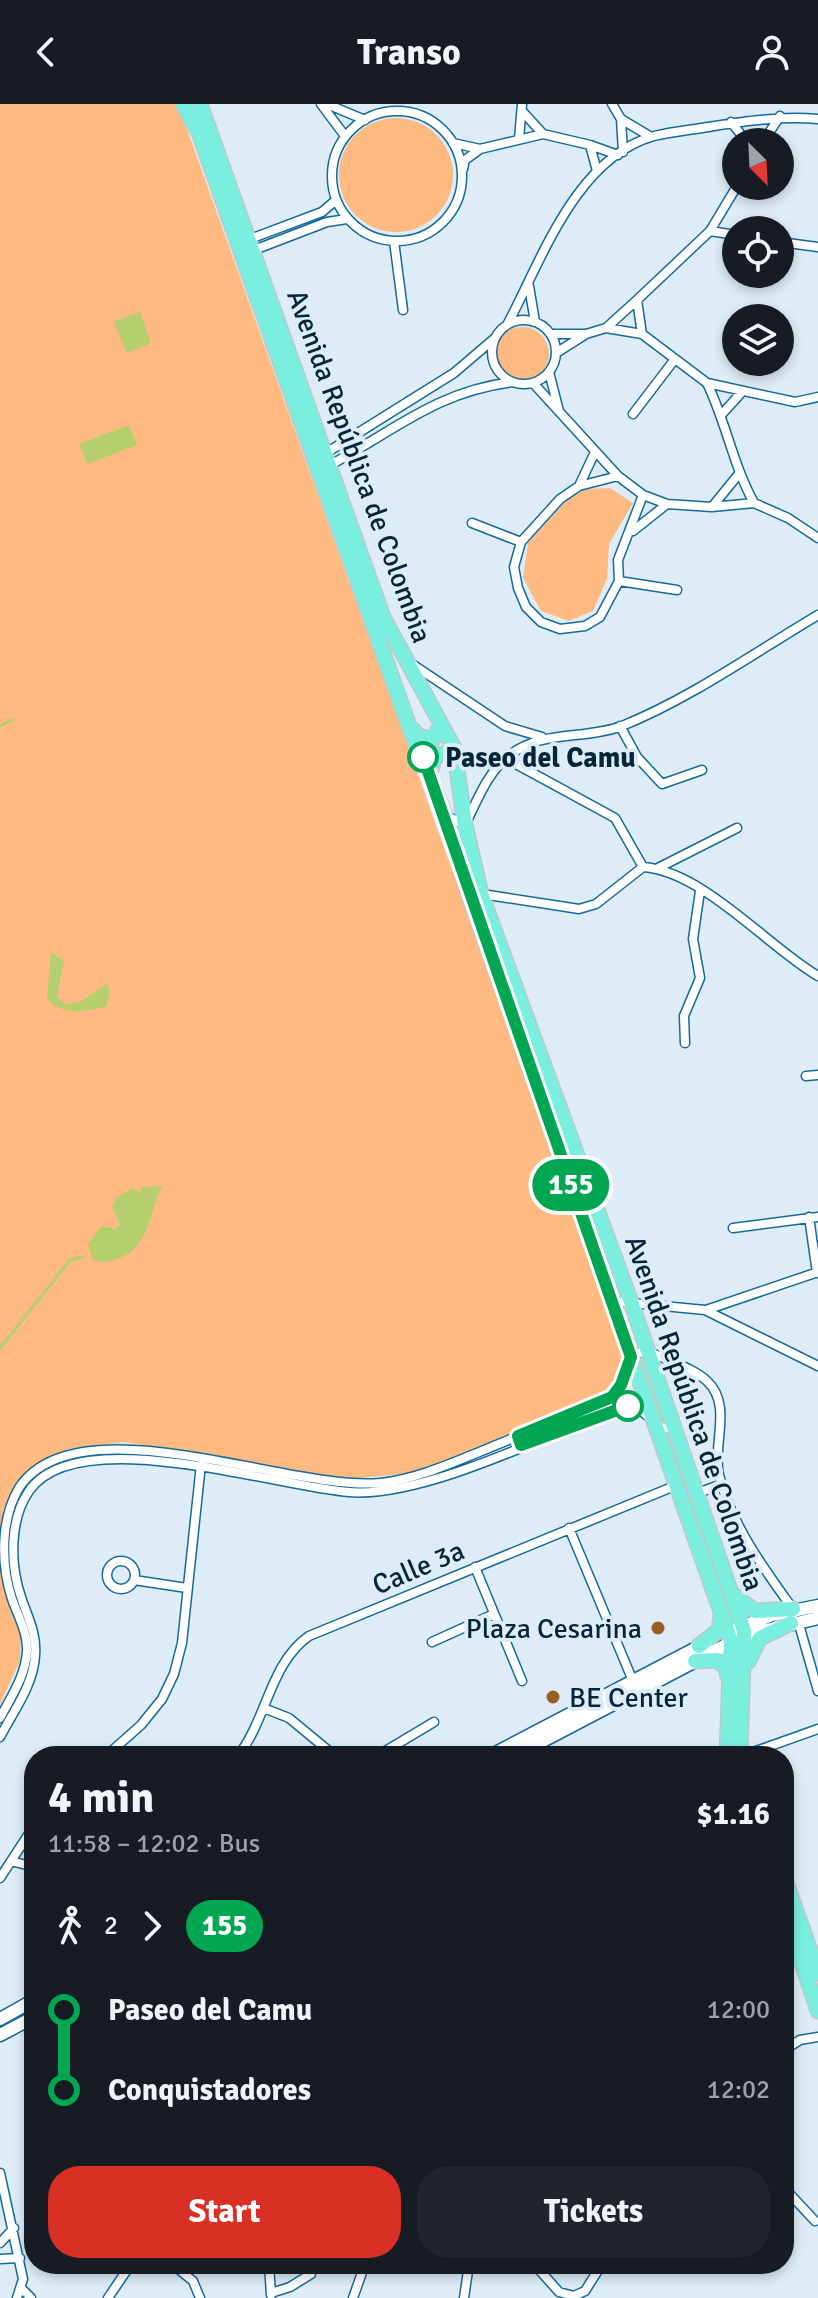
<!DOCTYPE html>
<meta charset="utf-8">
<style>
body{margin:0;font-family:Signika,sans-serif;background:#20242c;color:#f1f3f6;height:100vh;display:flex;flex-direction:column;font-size:30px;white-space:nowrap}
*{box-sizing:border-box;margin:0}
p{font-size:26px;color:#9ea1a6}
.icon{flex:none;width:44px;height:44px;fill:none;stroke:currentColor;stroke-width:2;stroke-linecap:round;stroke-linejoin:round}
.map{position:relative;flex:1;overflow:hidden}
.sheet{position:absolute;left:24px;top:1642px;width:770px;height:528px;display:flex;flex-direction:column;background:#171b24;border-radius:32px;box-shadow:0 4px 12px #0003}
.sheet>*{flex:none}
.badge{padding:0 16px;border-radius:26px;font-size:28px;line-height:52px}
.needle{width:52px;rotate:156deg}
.fabs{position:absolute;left:722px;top:24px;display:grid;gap:16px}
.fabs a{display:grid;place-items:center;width:72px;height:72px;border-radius:50%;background:#171b24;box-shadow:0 4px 12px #0003;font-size:40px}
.map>.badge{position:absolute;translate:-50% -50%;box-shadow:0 0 0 4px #fff}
.legs{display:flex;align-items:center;gap:12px;height:88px;padding:0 24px;font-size:26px}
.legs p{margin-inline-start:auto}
.overview{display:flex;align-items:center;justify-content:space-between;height:136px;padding:0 24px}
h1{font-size:44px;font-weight:800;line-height:60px}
.cta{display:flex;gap:16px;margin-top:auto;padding:16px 24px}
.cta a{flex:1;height:92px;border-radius:32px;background:#d93025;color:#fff;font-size:32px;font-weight:800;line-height:92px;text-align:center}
.cta a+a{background:#20242c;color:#f1f3f6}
ul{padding:0 24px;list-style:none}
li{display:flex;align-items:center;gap:28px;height:80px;font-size:30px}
li i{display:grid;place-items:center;width:12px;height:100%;margin:0 10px;background:currentColor}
li i::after{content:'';width:20px;height:20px;margin:-10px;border:6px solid;border-radius:50%;background:#171b24}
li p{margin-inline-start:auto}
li:first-child i{background:linear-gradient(#0000 50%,currentColor 0)}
li:last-child i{background:linear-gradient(currentColor 50%,#0000 0)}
header{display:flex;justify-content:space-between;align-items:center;height:104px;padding:0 24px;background:#171b24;font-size:36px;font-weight:800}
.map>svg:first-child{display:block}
.green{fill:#feba81}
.water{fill:#b5ce6e}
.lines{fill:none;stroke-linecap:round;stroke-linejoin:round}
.stream{stroke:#b5ce6e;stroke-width:3}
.minor-casing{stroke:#146a9c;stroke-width:11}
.secondary-casing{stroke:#146a9c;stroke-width:15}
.primary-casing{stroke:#bec7cc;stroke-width:17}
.minor{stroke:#fff;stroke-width:8}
.secondary{stroke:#fff;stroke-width:12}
.primary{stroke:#7aefe0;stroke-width:14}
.line-1-casing{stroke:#fff;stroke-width:18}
.line-1{stroke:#00a651;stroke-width:12}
.stop-1-dot{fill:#fff;stroke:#00a651;stroke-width:4}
.poi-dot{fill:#9b5e22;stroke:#ddecf7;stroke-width:3}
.labels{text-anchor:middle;stroke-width:8;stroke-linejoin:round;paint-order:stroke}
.street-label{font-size:28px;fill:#04263b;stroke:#ddecf7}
.stop-label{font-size:28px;font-weight:bold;fill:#04263b;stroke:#ddecf7;text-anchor:start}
.poi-label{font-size:28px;fill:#04263b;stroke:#ddecf7;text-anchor:end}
</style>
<header><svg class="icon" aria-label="back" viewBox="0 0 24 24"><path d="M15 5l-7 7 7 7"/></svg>Transo<svg class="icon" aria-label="person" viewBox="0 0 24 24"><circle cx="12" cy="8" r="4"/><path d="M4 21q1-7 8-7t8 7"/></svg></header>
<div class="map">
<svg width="818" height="2194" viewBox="0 0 818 2194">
<rect width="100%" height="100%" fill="#ddecf7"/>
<path class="green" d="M0,0H178L626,1252L623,1269L609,1290L515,1332L408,1370L342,1375L124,1338L68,1345L27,1366L3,1406L0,1457Z
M339 71a57 57 0 1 1 114 0a57 57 0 1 1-114 0Z
M495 250a27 27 0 1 1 54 0a27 27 0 1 1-54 0Z
M610,384L633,399L609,440L607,475L593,507L569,517L541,507L523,474L528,439L565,398L585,385Z
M0,1465L21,1532L20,1557L0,1600Z"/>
<path class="water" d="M140,208L151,239L126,249L114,217Z
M129,321L137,341L87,360L79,340Z
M51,848L64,856L57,893L65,900L80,898L107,880L110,886L107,902C86,908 63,912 47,895Z
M162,1082C149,1110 149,1145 117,1155C108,1158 101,1159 92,1155L88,1140L102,1122L115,1125L120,1121L112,1103L116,1094L133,1084L140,1089L142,1083Z"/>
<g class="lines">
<path class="stream" d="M0,622L13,616
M0,1244L70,1156L83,1153"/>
<g class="minor-casing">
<path id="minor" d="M321,0L345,32
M327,0L365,16
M612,0L621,15L651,33
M522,7L543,30
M332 72a65 65 0 1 1 130 0a65 65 0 1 1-130 0Z
M621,15L623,48
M731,18L747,38
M519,35L522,0
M763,38L780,12
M453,39L480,45
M590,41L618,51
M463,65L465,56L480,45L543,30L590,41L597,67
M710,127L736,131
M250,135L322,108L336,96
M394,137L403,206
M780,138L818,143
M254,146L327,118L347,115
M529,182L535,218
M637,196L710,127L737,82
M492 248a32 32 0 1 1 64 0a32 32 0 1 1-64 0Z
M507,221C541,158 575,54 654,32C671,28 690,26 708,23C746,17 780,12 818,15
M606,224L642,230
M551,230H585
M556,249L586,230L606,224L637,196L642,230L707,279L795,298L818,293
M549,268L559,307
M533,279L618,372L643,391L667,400L712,403L754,399L788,414L818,434
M707,279C726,318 733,361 754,399
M633,310L675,255
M722,310L741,289
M326,349L454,269L495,234
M330,361C394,327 437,287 513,278
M618,372L579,382L560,395L521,438L514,463L518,484L526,503L541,518L560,525L585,522L600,513L619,477L618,456L643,391
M579,382L595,348
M712,403L738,371
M472,419L521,438
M633,427L667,400
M619,477L677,486
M412,560L505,622L542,633
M620,622L637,653L662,680L702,666
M505,654L615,714L643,763
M447,712L465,721C476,699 487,670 506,654C541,624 582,637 622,622C691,594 754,549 818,511
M643,763C703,767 768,843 818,872
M658,764L737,724
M482,790L579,805L596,800L643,763
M685,939L684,912L700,874L693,835L700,787
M806,972L818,971
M809,1113L817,1169
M733,1124L818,1113
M611,1197L705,1206L818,1262
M706,1206L818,1168
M698,1389L722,1380
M569,1424L635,1582
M107 1471a14 14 0 1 1 28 0a14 14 0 1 1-28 0Z
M475,1463L522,1577
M134,1476L187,1484
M798,1517L818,1587
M432,1538L494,1510
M266,1605L289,1614L335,1652
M0,1614C11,1593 26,1571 27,1547C28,1529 18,1512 12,1495C1,1461 0,1416 19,1384C77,1296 292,1388 380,1379C418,1375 454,1358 489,1344C530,1327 571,1311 612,1293L627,1269L630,1253L646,1246C665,1256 692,1263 707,1277C733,1301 712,1341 719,1371C731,1420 764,1465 793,1505
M0,1633C13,1608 34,1580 35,1551C37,1529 27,1512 21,1493C10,1461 9,1416 29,1387C77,1317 277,1383 349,1388C422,1394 548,1331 619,1303C635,1302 648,1308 657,1323L675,1325
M106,1652L141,1621L162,1595L174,1570L182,1539L201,1360
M238,1652C267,1615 270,1559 309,1532L677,1381
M377,1652L434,1618
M742,1652L818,1625
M11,1757L34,1763
M0,1774L34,1722
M784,1946L800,1936L818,1933
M0,2069L23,2175L17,2194
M784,2077L787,2087L815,2117
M0,2139L14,2124
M0,2155L20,2154
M172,2160L193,2177L200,2194
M269,2160L271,2191
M534,2160L559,2188L574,2192L585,2187L602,2160
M22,2185L31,2194
M271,2189L290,2183L311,2170V2160
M108,2194L131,2160
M353,2194L365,2160
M464,2194L469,2160"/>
</g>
<g class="secondary-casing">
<path id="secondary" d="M737,1525L772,1511L818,1502
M490,1652L706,1539
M514,1652L745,1531L818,1514
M0,1915L34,1896
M0,1931L34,1913"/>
</g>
<g class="primary-casing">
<path id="primary" d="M183,0L199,29L409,622L445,711L470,794L728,1528L731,1538L727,1652
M200,0L383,513L454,644L465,721L481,790L632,1201L744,1527L740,1652
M412,625L420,633L433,635L441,621
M430,669L435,652L447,649L456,655
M731,1489L755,1507L793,1505
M699,1542L719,1526L721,1512
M695,1557L717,1556L726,1564L728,1573
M748,1558L760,1534L791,1519
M784,1773L818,1869
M784,1805L818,1907"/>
</g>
<use href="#minor" class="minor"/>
<use href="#secondary" class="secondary"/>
<use href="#primary" class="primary"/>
</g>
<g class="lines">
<g class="line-1-casing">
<path id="line-1" d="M423,653L631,1253L621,1281L612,1293L518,1332L521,1341L628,1302"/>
</g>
<use href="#line-1" class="line-1"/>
</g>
<g class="stop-1-dot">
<circle cx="423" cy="653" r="14"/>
<circle cx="628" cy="1302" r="14"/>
</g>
<g class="poi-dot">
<circle cx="658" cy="1524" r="8"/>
<circle cx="553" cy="1593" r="8"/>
</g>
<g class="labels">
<g class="street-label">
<text transform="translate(360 362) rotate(70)" y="10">Avenida República de Colombia</text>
<text transform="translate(695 1309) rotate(71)" y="10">Avenida República de Colombia</text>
<text transform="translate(418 1463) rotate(-23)" y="10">Calle 3a</text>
</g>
<g class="stop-label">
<text x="445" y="663">Paseo del Camu</text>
</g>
<g class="poi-label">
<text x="642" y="1534">Plaza Cesarina</text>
<text x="569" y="1603" text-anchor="start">BE Center</text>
</g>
</g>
</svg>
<div class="fabs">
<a><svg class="needle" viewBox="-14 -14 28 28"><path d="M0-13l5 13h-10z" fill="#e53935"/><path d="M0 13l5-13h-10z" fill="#9ea1a6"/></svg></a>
<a><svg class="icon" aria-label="locate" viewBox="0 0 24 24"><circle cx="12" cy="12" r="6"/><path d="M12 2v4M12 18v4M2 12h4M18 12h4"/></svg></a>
<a><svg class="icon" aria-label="layers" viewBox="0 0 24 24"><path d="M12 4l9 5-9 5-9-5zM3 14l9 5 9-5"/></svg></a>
</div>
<b class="badge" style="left:571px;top:1081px;background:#00a651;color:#fff">155</b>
<section class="sheet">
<div class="overview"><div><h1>4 min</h1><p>11:58 – 12:02 · Bus</p></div><b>$1.16</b></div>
<div class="legs"><svg class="icon" aria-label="walk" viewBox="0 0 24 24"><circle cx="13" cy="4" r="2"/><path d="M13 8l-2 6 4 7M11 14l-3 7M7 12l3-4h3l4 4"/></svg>2<svg class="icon" aria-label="forward" viewBox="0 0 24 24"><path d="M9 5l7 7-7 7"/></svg><b class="badge" style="background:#00a651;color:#fff">155</b></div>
<ul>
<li><i style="color:#00a651"></i><b>Paseo del Camu</b><p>12:00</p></li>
<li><i style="color:#00a651"></i><b>Conquistadores</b><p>12:02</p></li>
</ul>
<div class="cta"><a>Start</a><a>Tickets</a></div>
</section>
</div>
